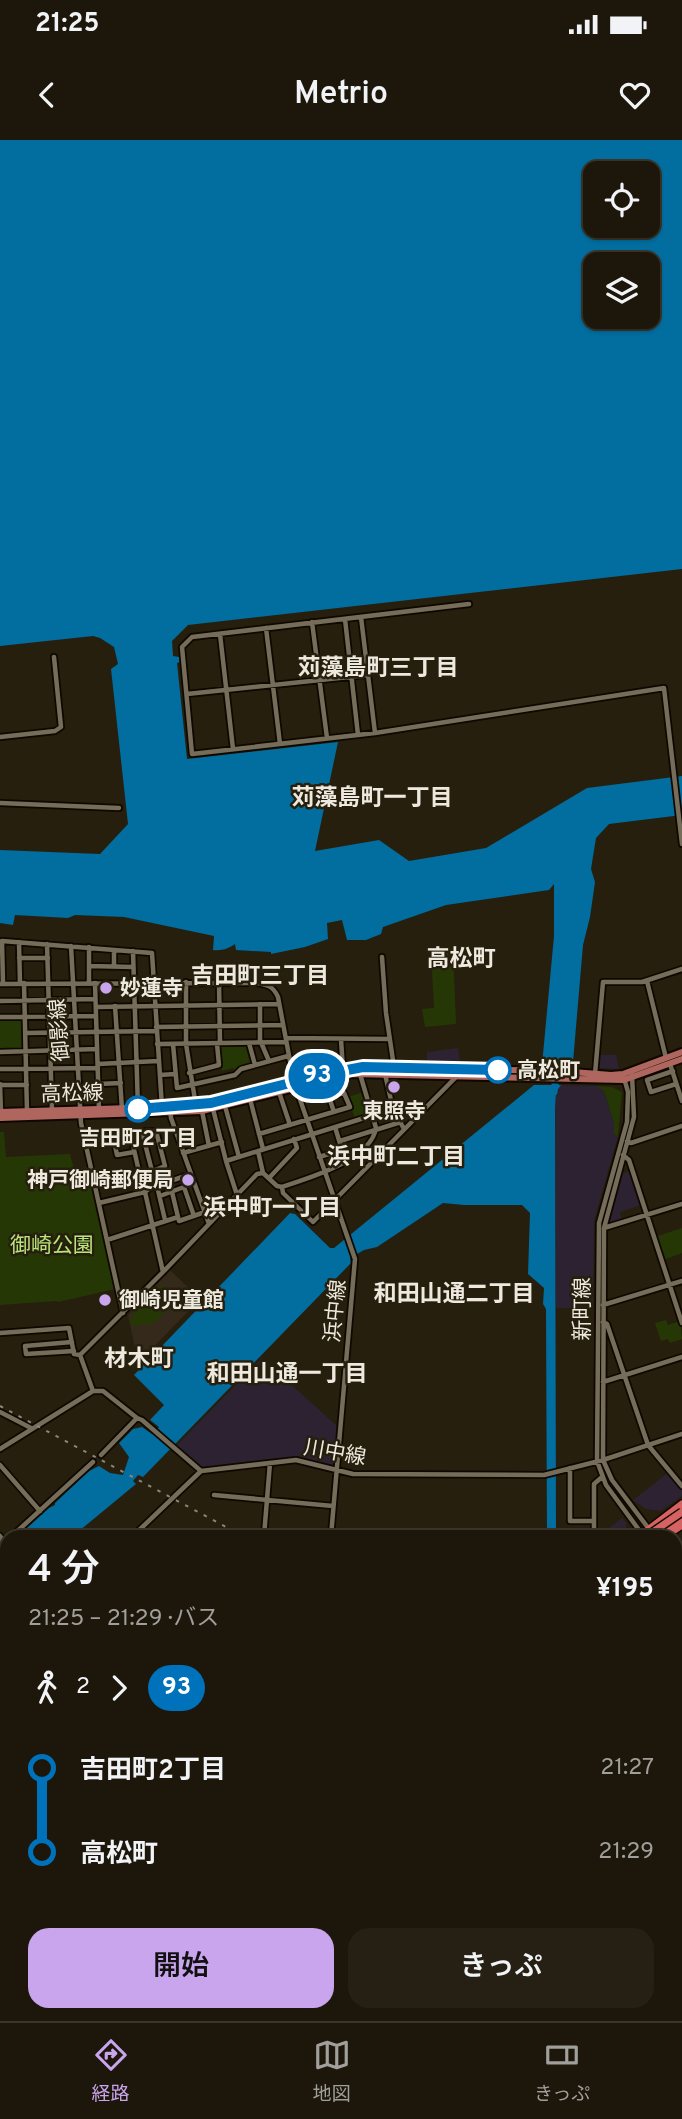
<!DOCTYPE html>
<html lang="ja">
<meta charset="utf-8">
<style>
body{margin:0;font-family:Overpass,"Noto Sans JP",sans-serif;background:#252013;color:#f1f3f6;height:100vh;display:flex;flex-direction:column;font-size:26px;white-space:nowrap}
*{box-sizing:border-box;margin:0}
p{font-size:23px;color:#a09f9c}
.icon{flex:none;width:38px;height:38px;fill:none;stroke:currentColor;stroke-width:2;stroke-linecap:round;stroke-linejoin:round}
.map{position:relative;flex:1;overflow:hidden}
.side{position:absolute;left:0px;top:1390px;width:682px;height:492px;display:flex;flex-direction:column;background:#1c170a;border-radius:21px 21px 0 0;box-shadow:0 2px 5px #0004,0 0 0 2px #3a362b}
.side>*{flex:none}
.badge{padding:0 14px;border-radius:23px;font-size:24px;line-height:46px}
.fabs{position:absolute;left:583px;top:21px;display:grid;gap:14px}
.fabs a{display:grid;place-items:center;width:77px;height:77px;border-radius:14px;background:#1c170a;box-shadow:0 2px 5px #0004,0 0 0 2px #3a362b;font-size:35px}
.map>.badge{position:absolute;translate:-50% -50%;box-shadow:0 0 0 4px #fff}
.legs{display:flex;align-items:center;gap:10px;height:77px;padding:0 28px;font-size:23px}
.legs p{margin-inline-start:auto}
.head{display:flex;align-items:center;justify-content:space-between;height:119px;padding:0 28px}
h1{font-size:38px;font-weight:600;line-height:52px}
.primary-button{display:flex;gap:14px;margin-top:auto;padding:14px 28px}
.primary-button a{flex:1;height:80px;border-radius:21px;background:#c9a5ee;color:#111;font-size:28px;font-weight:600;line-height:80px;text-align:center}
.primary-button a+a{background:#252013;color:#f1f3f6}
ul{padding:0 28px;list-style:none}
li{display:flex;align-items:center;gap:24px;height:84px;font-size:26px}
li i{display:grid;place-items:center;width:10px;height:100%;margin:0 9px;background:currentColor}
li i::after{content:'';width:18px;height:18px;margin:-9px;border:5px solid;border-radius:50%;background:#1c170a}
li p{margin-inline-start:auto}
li:first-child i{background:linear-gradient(#0000 50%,currentColor 0)}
li:last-child i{background:linear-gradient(currentColor 50%,#0000 0)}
.status{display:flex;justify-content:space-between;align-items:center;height:49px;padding:0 35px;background:#1c170a;direction:ltr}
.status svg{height:19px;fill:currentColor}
header{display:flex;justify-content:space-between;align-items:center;height:91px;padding:0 28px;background:#1c170a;font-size:32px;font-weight:600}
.tabs{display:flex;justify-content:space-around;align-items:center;height:98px;border-top:2px solid #3a362b;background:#1c170a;font-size:19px;color:#a09f9c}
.tabs a{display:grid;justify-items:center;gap:4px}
.tabs .on{color:#c9a5ee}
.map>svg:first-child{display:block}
.commercial{fill:#2c2231}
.education{fill:#34291a}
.green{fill:#263706}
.water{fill:#026d9f;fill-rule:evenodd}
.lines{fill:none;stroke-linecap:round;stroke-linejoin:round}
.river{stroke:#026d9f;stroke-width:7}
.minor-casing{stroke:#0f0800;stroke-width:8}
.major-casing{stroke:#0f0800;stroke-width:10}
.highway-casing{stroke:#0f0800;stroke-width:10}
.minor{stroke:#756d59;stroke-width:4.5}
.major{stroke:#af665e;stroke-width:6}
.highway{stroke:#d66261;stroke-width:7}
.rail{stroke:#8c8678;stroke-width:2;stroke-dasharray:3.5 7;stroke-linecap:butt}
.minor-bridge-casing{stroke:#0f0800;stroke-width:8;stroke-linecap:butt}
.highway-bridge-casing{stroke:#0f0800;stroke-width:10;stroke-linecap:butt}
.minor-bridge{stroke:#756d59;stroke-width:4.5}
.highway-bridge{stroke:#d66261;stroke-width:7}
.line-1-casing{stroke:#fff;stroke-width:16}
.line-1{stroke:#0072bc;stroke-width:10}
.poi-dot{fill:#c9a5ee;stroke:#261f0d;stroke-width:2.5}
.stop-1-dot{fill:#fff;stroke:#0072bc;stroke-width:3.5}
.labels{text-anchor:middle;stroke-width:5;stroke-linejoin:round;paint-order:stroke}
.poi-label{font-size:21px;font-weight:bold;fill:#eee9de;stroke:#261f0d;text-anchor:start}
.street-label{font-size:21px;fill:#eee9de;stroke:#261f0d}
.stop-label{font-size:21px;font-weight:bold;fill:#eee9de;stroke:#261f0d;text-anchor:start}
.park-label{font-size:21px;fill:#bae579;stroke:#261f0d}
.neighbourhood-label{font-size:23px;font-weight:bold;fill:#eee9de;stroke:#261f0d}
</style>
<div class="status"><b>21:25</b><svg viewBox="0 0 49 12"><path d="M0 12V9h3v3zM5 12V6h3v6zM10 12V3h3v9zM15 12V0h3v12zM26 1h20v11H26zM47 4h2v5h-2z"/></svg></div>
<header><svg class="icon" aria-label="back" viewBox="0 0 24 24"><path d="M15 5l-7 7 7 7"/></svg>Metrio<svg class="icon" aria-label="heart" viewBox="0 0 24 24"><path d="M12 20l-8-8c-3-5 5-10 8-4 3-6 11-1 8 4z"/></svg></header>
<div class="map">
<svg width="682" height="1881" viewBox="0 0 682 1881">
<rect width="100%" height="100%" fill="#261f0d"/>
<path class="commercial" d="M458,908L460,922L458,923H427V912Z
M599,915H616L619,929L598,928Z
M561,945L596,946L604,951L614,983V995L618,996L594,1081L593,1168H556L555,968L556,952Z
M630,1031L641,1065L620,1072L622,1081L609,1085L623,1033Z
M262,1218L337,1286L334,1327L295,1318L203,1329L176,1306Z
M669,1332L682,1348V1356L661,1371L646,1369L633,1360Z
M622,1378L626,1383V1395L607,1396L604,1392Z"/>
<path class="education" d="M170,1130L200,1159L138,1223L128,1175Z"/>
<path class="green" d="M453,810L456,884L425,887L422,869L434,868L431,812Z
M0,878H23L25,910L0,911Z
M219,905H246L251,924L240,926L234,931L233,928L222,931L218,917Z
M596,946L612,947L622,952L618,996L614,995V983L604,951Z
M364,952L370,974L355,979L348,957Z
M0,992H4L6,1017L70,1014L74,1029L89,1027L115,1149L58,1162L57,1161L0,1165Z
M682,1088V1113L663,1120L655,1097Z
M160,1144L177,1160L154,1183L131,1186C129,1177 133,1174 140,1169L138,1166Z
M666,1180L668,1185L680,1181L682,1199L670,1203L668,1199L661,1201L655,1183Z
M5,1587H7V1626L0,1623V1588Z"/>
<path class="water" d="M0,0H682V429L188,485L172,501L173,516L179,517L180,522L177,523L187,619L338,602L315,711L379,700L409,721L486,708L587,648L682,636V675L609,684L596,698L591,729L595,742L590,777L583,805L573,922L542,925L554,796V744L549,750L446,765L383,787L381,794L366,800H347L342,780L327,783L328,799L305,807L271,814V812L236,810L235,804C229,808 223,811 213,810L214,796L124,777L75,775L68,778L15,775L13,785L0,783V710L100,714L128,684L111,529L118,524L114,507L100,498L93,496L0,506ZM595,33H648V86H595ZM595,124H648V177H595Z
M534,945H561L556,952L555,968L556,1396H547L546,1169L543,1164L544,1148L528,1134L530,1073L522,1065H464L443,1063L377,1107L364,1110L350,1118L351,1123L143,1337L138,1335L133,1341L136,1344L73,1396H18L49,1368L55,1365V1363L89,1331L99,1326L110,1333L123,1335L129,1317L119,1303L133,1289L142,1287L152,1294L159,1287L150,1280L164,1265L134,1235L290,1073L295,1074L330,1108H334Z
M7,1416V1469L0,1478V1420Z"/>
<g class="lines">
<path class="river" d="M554,952L559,915"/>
<g class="minor-casing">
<path id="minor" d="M469,464L192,497L182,507L192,614L375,593L664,548L682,704
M361,477L375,593
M345,479L358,595
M312,482L327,598
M266,488L280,604
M220,494L233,609
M187,554L368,535
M0,597L55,591L61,587L54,517
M0,663L119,668
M19,802L20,843
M47,804L52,970
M71,806L81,983L123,1173
M89,807V843
M133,811L138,968
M382,817L386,873L394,927
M19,818H48
M89,826L133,827
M114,827V810
M647,841L666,918
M186,842V904L196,966
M219,842L220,903
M24,843L27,972
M95,843L99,970
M0,844L257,843C268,845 273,846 278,857L294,942L355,1119L331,1396
M3,844L2,801L152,813L162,967
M0,861L95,859
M260,864V900L269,921
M115,866L122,969
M96,867L279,864
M0,877L96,876
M156,887L283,885
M26,893L156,891
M286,898L389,899
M341,899L343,930
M249,903L255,925
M157,904L286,902
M173,904L177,948L235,935L241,929L288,916
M0,912L97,909
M98,924L158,921
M670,924L682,961
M0,929L98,928
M673,931L647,940L651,952L676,944
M189,933L219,925L217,904
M385,934L393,969L404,989
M595,934L603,842H642L682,829
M160,935L175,934
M632,935L634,977L604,1088L603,1320L612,1340L649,1389
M624,938L628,952L627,982L599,1083L597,1321L606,1345L642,1394
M0,944L1,972
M98,944L121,943
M0,945H27
M279,952L290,985
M250,959L263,1009
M225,966L239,1017
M170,969L171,978L209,1084
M213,969L226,1021L393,969
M202,971L209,1006
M335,987L342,1010L351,1019
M142,992L152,1031
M259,994L350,967L344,953L329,957L334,972
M113,996L117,1015L134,1012
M85,1001L130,992L156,991L165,1026L140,1036L130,992
M340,1001L401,982
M627,1001L631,1003L682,986
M258,1011L263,1033
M183,1013L222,1002
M623,1015L629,1020L682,1183
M319,1017L342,1010
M226,1021L237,1055
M269,1038L297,1008L294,999
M157,1046L165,1080
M282,1047L283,1053L313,1082L458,935
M145,1052L163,1132
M172,1052L178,1077
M160,1056L184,1047L194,1076
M99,1063L145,1052L150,1048L191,1034
M604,1088L682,1064
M107,1100L178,1077L179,1081L205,1072
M603,1165L682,1141
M603,1182L607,1184L648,1305L682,1346
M0,1193L69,1188L74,1214L80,1215
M72,1202L25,1206L26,1214L74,1211
M603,1242L682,1217
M93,1251H103L137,1278L142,1280L201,1331L296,1320L353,1334L544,1335L603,1320L682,1294
M93,1251L80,1215L163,1132L257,1034L263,1033L277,1046L282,1047C309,1038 371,1020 376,988L360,934
M0,1272L31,1288
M0,1309L93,1251
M101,1315L137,1278
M0,1325L40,1371
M570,1328V1381H594
M214,1355L333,1366
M265,1391L274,1396
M0,1396L5,1403
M12,1396L93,1322
M133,1396L201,1331
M264,1396L270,1323
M594,1396V1344L602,1337
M0,1410L7,1418
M676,1454L682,1449
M676,1475L682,1470
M676,1481L682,1489
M676,1499L682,1507
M676,1526L682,1525
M676,1533H682
M676,1538L682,1546
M676,1560L682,1569
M0,1569L3,1578L7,1579
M676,1588L682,1584
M676,1607L682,1603
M676,1623L682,1619
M676,1645L682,1653
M0,1654H7
M676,1673L682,1680
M0,1676L7,1677
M0,1710H7
M676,1729L682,1724
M0,1743H7
M676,1759L682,1767
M0,1776L7,1777
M676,1779L682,1774
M0,1812L7,1813
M676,1815L682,1809
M0,1821L7,1822
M39,1874L43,1881
M158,1874L163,1881
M287,1874L290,1881
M315,1874L320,1881
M350,1874L354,1881
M440,1874L445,1881
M508,1874L514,1881
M579,1874L584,1881
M601,1874L603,1881
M111,1881L120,1874
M132,1881L133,1874
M169,1881L174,1874
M401,1881L410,1874
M615,1881H624
M626,1881L642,1874"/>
</g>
<g class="major-casing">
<path id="major" d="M0,972L196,966L343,930L363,927L560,931L611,935L623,934L682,912
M0,978L202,971L352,934L624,940L682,919
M0,1538L7,1537
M0,1546L7,1545"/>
</g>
<g class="highway-casing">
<path id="highway" d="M640,1396L682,1364
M657,1396L682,1378
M665,1396L682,1385
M676,1425L682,1433
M676,1437L682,1445
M676,1873L682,1869
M0,1879L7,1874
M9,1881L21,1874
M23,1881L33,1874
M665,1881L674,1874"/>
</g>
<use href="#minor" class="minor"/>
<use href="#major" class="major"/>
<use href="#highway" class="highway"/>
<path class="rail" d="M0,1266L243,1396
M676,1602L682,1598
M241,1881L252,1874
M260,1881L270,1874"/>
<g class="minor-bridge-casing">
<path id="minor-bridge" d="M0,1402L7,1410"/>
</g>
<g class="highway-bridge-casing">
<path id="highway-bridge" d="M647,1396L682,1372"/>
</g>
<use href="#minor-bridge" class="minor-bridge"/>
<use href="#highway-bridge" class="highway-bridge"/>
</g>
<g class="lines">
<g class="line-1-casing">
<path id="line-1" d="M138,969L211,963L326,934L363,927L498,930"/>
</g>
<use href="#line-1" class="line-1"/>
</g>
<g class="poi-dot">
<circle cx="106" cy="848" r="7"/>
<circle cx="394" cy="947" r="7"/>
<circle cx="188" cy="1040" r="7"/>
<circle cx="105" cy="1160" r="7"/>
</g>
<g class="stop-1-dot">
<circle cx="498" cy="930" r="12"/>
<circle cx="138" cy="969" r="12"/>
</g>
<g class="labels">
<g class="poi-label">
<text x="120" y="855">妙蓮寺</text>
<text x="394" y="978" text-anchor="middle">東照寺</text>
<text x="174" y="1047" text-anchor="end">神戸御崎郵便局</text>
<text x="119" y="1167">御崎児童館</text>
</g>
<g class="street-label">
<text transform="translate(59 890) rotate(-94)" y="7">御影線</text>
<text transform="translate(72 953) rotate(-2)" y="7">高松線</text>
<text transform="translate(582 1169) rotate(-90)" y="7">新町線</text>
<text transform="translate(335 1171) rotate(-84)" y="7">浜中線</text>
<text transform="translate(335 1312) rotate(10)" y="7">川中線</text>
</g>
<g class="stop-label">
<text x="517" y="937">高松町</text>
<text x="138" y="1005" text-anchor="middle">吉田町2丁目</text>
</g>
<g class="park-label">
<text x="52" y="1112">御崎公園</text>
</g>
<g class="neighbourhood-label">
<text x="378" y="535">苅藻島町三丁目</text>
<text x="372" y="665">苅藻島町一丁目</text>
<text x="461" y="826">高松町</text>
<text x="260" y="843">吉田町三丁目</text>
<text x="396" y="1024">浜中町二丁目</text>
<text x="272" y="1075">浜中町一丁目</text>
<text x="454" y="1161">和田山通二丁目</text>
<text x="139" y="1226">材木町</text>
<text x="287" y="1241">和田山通一丁目</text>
</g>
</g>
</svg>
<div class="fabs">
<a><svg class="icon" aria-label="locate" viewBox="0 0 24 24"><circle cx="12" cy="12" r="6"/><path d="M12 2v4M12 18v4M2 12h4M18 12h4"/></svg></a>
<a><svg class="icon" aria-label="layers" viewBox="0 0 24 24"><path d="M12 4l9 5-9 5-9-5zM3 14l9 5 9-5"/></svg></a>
</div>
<b class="badge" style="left:317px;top:936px;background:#0072bc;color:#fff">93</b>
<section class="side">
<div class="head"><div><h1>4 分</h1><p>21:25 – 21:29 · バス</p></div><b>¥195</b></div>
<div class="legs"><svg class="icon" aria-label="walk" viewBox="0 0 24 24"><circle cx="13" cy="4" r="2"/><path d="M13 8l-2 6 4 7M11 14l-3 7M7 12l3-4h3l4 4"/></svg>2<svg class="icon" aria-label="forward" viewBox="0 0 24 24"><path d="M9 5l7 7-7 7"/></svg><b class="badge" style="background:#0072bc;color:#fff">93</b></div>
<ul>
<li><i style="color:#0072bc"></i><b>吉田町2丁目</b><p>21:27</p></li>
<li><i style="color:#0072bc"></i><b>高松町</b><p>21:29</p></li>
</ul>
<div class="primary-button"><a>開始</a><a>きっぷ</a></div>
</section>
</div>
<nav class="tabs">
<a class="on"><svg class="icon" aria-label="directions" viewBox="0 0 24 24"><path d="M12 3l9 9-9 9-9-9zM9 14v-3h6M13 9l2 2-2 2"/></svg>経路</a>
<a><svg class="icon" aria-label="map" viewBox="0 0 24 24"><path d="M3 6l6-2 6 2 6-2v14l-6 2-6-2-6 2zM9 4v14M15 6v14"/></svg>地図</a>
<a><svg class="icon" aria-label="tickets" viewBox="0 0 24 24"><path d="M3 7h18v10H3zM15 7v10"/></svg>きっぷ</a>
</nav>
